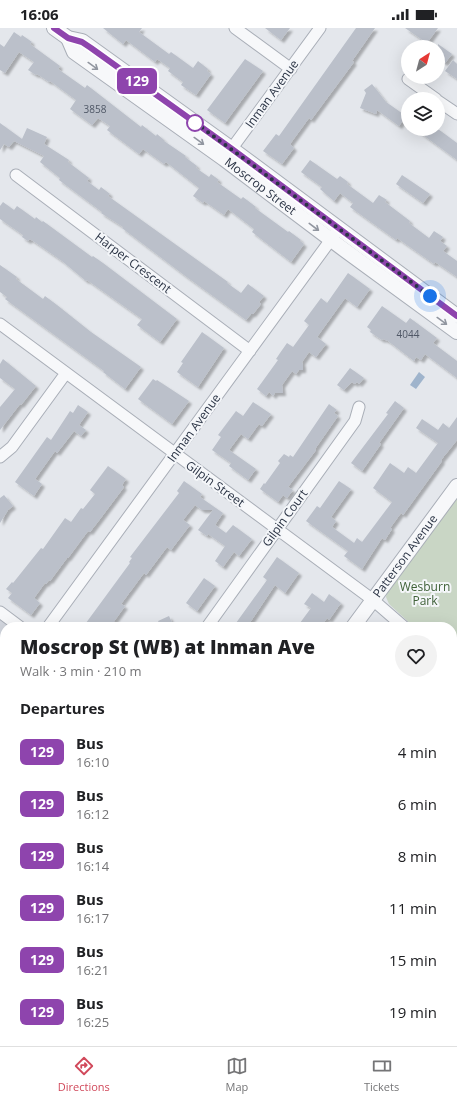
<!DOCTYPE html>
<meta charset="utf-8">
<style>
body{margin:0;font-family:"Open Sans",sans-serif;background:#f2f2f2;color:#202124;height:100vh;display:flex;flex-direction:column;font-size:15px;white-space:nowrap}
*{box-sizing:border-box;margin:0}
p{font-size:13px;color:#757577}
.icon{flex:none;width:22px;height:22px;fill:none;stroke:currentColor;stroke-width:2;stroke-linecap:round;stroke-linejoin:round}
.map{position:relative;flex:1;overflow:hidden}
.sheet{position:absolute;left:0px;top:594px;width:457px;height:424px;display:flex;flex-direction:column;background:#fff;border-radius:16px 16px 0 0;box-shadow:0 4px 16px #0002}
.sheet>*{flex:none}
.badge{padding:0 8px;border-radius:6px;font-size:14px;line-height:26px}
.needle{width:26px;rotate:36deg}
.controls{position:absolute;left:401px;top:12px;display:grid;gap:8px}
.controls a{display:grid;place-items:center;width:44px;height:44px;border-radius:50%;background:#fff;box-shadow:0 4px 16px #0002;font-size:20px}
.you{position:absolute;width:20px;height:20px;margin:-10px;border:3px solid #fff;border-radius:50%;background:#1a73e8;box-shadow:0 0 0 6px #1a73e833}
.map>.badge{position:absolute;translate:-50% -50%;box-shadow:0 0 0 2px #fff}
h2{padding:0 20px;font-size:15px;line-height:36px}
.round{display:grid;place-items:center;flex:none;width:42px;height:42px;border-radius:21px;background:#f2f2f2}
.headline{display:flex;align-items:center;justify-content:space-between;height:68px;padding:0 20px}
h1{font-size:19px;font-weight:800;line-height:30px}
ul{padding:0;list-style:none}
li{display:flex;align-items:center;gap:12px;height:52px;padding:0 20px}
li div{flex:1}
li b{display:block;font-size:15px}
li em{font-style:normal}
li .badge{min-width:44px;font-weight:700;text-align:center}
.status{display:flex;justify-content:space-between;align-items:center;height:28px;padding:0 20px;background:#fff;direction:ltr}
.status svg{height:11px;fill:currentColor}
.menu{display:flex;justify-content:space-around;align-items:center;height:56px;border-top:1px solid #e0e0e0;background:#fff;font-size:11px;color:#757577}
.menu a{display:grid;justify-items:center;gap:2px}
.menu .current{color:#d1495b}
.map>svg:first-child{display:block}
.built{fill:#d2d6de}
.green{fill:#c9d6c5}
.water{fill:#9fb4cc}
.building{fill:#bbc0ca;filter:url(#shadow)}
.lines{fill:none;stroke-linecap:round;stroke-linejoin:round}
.minor-casing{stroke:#a9aeb7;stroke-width:13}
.tertiary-casing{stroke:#a9aeb7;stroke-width:16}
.minor{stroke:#f7f8fa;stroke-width:11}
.tertiary{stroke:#f7f8fa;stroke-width:14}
.oneway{stroke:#9196a0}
.line-casing{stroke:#fff;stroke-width:9}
.line{stroke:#8e44ad;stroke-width:6}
.walk{stroke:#2b3445;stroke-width:4;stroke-dasharray:0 7.2}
.stop-dot{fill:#fff;stroke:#8e44ad;stroke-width:2}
.labels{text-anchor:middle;stroke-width:4;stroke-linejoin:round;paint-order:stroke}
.number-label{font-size:10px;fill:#4f5766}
.street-label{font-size:12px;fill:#2b3445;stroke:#f4f6f9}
.park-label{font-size:12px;fill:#3f6138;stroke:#f4f6f9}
</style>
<div class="status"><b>16:06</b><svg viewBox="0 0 49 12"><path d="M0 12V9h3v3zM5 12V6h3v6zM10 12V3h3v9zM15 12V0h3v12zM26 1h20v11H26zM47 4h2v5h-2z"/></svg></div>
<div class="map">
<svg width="457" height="1018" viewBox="0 0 457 1018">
<defs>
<filter id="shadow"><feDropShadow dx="3" dy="3" stdDeviation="1" flood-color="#0004"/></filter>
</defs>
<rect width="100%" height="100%" fill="#e4e7ec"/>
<path class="built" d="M0,591L10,599H5V648L0,655Z"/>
<path class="green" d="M457,468V641L452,636V599H414L389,576L386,569L387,564Z"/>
<path class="water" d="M419,344L425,349L416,361L410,357Z"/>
<path class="building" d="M103,0H142L139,4L169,26L171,24L193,40L198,33L208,41L207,43L211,46L196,67L181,57L183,54L168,43L170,40L157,31L155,34L126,12L123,16Z
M265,0H290L281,12Z
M356,0H375L352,33L354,34L331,65L311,92L309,90L290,116L294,120L282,136L263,123L276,106L279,108Z
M405,0H438L427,15Z
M14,4L21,9L22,7L32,14L30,16L60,38L58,41L85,60L87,57L141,99L142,97L156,108L157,106L164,112V113L186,128L185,129L197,138L196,140L209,149L211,146L219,152L217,154L241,171L243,169L256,179L255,180L288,204L289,203L301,212L300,213L304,216L291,234L252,204L254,201L228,181L224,187L204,173L203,175L193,168L199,160L166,134L164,136L143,121L139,126L107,102L110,98L98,90L92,97L70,81L76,72L50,53L49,54L37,46L36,47L28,42L34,34L19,24L5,45L0,42V16L4,19Z
M438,16L452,26L445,35L438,30Z
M245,31L263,43L225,95L207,82Z
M453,32L457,36V51L445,43Z
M372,56L386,74L406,88L399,98L377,82L376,86L360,80L366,65L364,62Z
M0,95L22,111L27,100L47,109L44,116L69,132L68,134L89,150L87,153L99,162L101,159L110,166L108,168L228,254L227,255L241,265L248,256L264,268L259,274L261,276L253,286H251L246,292L184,247L122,200L123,199L101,185L102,184L59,152L60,150L40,134L44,128L14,113L9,119L4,116L0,122Z
M415,101H438L457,115V132Z
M310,132L337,151L340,148L348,154L347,156L373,175L379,167L387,172L385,174L410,193L409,195L429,210L434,203L443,209L440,213L447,218L443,223L457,233V249L435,234L434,236L397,210L396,212L350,179L353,175L340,165L334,173L320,161L322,159L301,144Z
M402,147L430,166L423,175L396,156Z
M3,174L14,182L17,178L35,191L36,189L42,194L43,193L92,229L93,228L103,235L177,291L160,314L137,297L142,291L87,252L86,253L62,233L39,217L30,211L28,213L22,209L23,207L0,191V178Z
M0,237L17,249L16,251L43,271L45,268L57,277L91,304L141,339L125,361L103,344L104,343L5,271L7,269L0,264Z
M348,245L370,261L357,279L345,270L317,309L326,316L316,329L309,324L302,334L303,337V342H299L296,346L292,343L282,357L283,365H275L273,368L269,364L266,368L257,361L278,332L276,331L280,325L287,315L293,319L309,297L304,293L321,270L327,275Z
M382,278L406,295L410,290L437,310L433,315L457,333V350L425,326L421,332L416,329L414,333L388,313L383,311L382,312L370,304L371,302L367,299Z
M202,304L224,320L198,359L177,344L183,335L181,334Z
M3,331L36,358L21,377L20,376L0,402V379L15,361L0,350V336Z
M350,340L364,350L359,356L357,354L355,356L352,354L344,362L337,357Z
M153,351L156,353L157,352L189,373L172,396L138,371Z
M395,373L404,380L379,415L381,416L362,443L351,435L388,386L386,385Z
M253,374L271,386L262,398L259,396L248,411L241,406L229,422L256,441L248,452L229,438L231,435L212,422L221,409L218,407L236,383L243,388Z
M329,376L337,382L334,385L338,388L315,421L316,422L288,459L293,462L287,470L283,467L278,474L260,461L264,455L265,456L280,435L278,433L284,426L289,429L290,427L293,429Z
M78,377L88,384L79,397L86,402L81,408L74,403L57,425L55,423L35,451L42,456L34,468L15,454L47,409L51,412L70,383L73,385Z
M457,389V412L441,432L442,433L403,487L401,485L390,500L392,501L385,512L382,510L362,541L344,528L348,523L306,493L317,478L320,480L339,453L351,461L331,489L336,493L332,499L354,515L357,510L362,514L392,474L373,460L390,435L404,445L408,439L416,445L438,415L416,400L422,391L438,402L443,395L449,400Z
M108,438L126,451L122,457L124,459L100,491L90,504L88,503L68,530H67L50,553L49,552L46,556L45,555L34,570L40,575L31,587L8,570L12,565L6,561L12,554L13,555L41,520L43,521L65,490L71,494L81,480L83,481L95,466L90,462Z
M184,453L202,466L200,469L223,485L215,497L226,505L233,497L252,511L239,528L234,524L223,539L215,533L225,518L208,506L207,508L198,502L213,482H202L195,477L183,492L190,497L171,522L167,519L146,547L144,545L121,576L125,578L110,599H83L130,535L129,534L132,530L130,529L179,465L177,463Z
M4,467L13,478L8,482L0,495V470Z
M277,529L299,545L285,565L275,557L247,599H241L236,595L267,552L263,549Z
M204,550L215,558L197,583L186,575Z
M312,565L324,574L329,566L341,575L329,592L327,590L321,599H297L311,580L304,576Z
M169,588L174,599H161L158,593Z"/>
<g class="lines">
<g class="minor-casing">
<path id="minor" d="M235,0L291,41
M408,51L436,71
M438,73L457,86
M227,127L320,0
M16,147L250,323
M0,296L373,572L404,599
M0,429L12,419L66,345
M0,584L20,599
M48,599L335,206
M207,599L355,393L359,379
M452,646L457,651
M0,666L5,659
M452,859L457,866
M0,873L5,876
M58,1013L65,1018
M231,1013L234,1018
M388,1013L390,1018"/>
</g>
<g class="tertiary-casing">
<g id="tertiary">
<path d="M54,0L68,10L82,13L232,121L457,288"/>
<path id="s1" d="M68,10L74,24L224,131L342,220L457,304"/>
<path id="s2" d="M353,599L457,458"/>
<path d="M49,1018L52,1013"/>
</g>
</g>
<use href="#minor" class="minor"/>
<use href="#tertiary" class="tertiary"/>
</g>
<defs><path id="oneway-shaft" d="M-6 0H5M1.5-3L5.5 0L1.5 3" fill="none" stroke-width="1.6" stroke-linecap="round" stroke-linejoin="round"/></defs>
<g class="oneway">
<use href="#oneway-shaft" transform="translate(93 38) rotate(36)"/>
<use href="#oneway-shaft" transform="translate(199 113) rotate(36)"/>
<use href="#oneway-shaft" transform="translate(314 199) rotate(37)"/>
<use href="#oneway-shaft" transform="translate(442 293) rotate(36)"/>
</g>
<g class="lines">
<g class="line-casing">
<path id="line" d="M54,0L68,10L82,14L91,20L232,121L457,288"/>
</g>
<use href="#line" class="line"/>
<path class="walk" d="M195,95L193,93L430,268"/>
</g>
<circle class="stop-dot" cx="195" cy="95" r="8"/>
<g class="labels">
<g class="number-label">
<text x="95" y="85">3858</text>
<text x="408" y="310">4044</text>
</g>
<g class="street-label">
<text transform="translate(272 66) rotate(-54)" y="4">Inman Avenue</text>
<text dy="4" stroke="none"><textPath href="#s1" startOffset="245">Moscrop Street</textPath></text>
<text transform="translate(133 235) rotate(37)" y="4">Harper Crescent</text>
<text transform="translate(194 400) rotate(-54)" y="4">Inman Avenue</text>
<text transform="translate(215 456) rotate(36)" y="4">Gilpin Street</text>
<text transform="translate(285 490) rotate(-54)" y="4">Gilpin Court</text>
<text dy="4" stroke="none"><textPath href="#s2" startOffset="88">Patterson Avenue</textPath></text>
</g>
<g class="park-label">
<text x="425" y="563">Wesburn<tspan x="425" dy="14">Park</tspan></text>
</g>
</g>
</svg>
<div class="controls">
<a><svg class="needle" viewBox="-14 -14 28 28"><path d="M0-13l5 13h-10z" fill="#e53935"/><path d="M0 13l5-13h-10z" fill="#757577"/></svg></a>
<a><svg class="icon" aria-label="layers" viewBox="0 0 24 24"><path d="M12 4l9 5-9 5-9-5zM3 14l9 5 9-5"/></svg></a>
</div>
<div class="you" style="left:430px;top:268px"></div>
<b class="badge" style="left:137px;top:53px;background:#8e44ad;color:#fff">129</b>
<section class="sheet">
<div class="headline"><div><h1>Moscrop St (WB) at Inman Ave</h1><p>Walk · 3 min · 210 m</p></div><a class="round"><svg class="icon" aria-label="heart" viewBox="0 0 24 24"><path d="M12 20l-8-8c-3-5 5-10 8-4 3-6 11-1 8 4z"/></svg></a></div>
<h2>Departures</h2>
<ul>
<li><span class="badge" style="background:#8e44ad;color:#fff">129</span><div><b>Bus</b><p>16:10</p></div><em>4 min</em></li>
<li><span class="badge" style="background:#8e44ad;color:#fff">129</span><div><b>Bus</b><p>16:12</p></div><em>6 min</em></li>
<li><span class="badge" style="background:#8e44ad;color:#fff">129</span><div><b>Bus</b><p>16:14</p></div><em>8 min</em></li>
<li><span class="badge" style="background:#8e44ad;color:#fff">129</span><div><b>Bus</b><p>16:17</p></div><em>11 min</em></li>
<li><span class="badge" style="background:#8e44ad;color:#fff">129</span><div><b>Bus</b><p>16:21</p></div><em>15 min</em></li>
<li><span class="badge" style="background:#8e44ad;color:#fff">129</span><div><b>Bus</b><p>16:25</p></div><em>19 min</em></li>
</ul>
</section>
</div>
<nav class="menu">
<a class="current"><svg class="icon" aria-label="directions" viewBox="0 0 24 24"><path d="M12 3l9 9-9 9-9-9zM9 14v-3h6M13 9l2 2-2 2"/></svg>Directions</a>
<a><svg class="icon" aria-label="map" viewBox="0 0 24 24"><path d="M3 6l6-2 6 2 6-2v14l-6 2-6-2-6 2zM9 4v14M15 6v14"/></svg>Map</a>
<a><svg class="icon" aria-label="tickets" viewBox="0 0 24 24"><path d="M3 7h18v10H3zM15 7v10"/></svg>Tickets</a>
</nav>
